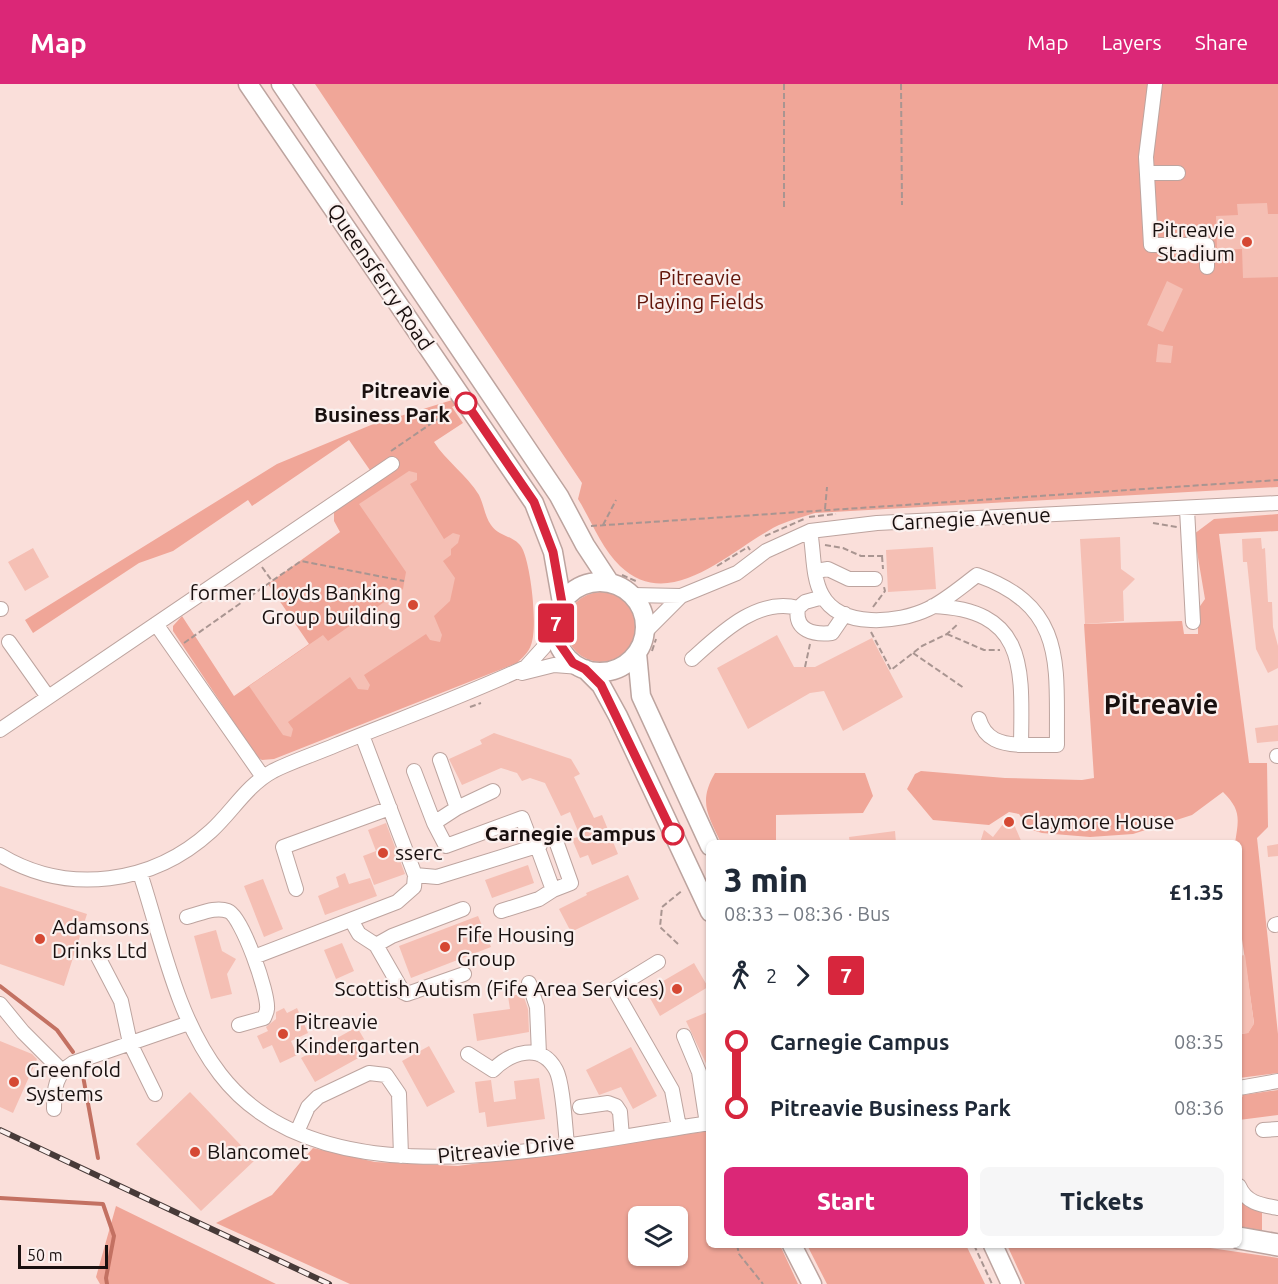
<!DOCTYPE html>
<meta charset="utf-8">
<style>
body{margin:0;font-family:Ubuntu,sans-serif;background:#f6f6f7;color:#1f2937;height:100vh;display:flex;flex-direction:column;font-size:22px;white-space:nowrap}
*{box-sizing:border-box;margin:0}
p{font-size:20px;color:#747a83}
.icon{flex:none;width:33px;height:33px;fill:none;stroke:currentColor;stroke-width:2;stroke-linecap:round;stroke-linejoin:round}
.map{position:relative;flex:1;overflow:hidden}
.panel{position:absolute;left:706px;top:756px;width:536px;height:408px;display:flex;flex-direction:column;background:#fff;border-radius:9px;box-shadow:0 2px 4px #0004}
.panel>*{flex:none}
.badge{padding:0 12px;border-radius:4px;font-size:21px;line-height:39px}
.fabs{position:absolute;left:628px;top:1122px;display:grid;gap:12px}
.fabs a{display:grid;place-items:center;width:60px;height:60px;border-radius:9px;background:#fff;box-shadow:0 2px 4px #0004;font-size:30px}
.scale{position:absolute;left:18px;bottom:15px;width:90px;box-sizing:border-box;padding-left:6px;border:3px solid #19100f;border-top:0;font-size:16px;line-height:21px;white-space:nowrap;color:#19100f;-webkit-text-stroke:4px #fbf0ee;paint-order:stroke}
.map>.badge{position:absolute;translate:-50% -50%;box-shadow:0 0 0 3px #fff}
.legs{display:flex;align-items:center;gap:9px;height:66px;padding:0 18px;font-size:20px}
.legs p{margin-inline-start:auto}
.headline{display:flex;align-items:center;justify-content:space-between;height:102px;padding:0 18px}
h1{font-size:33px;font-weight:800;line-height:45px}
.primary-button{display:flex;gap:12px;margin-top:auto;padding:12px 18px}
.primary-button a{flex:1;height:69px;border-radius:9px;background:#db2777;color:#fff;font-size:24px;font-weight:800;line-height:69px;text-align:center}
.primary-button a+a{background:#f6f6f7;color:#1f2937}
ul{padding:0 18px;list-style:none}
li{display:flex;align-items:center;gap:21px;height:66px;font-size:22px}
li i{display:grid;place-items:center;width:9px;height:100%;margin:0 8px;background:currentColor}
li i::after{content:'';width:15px;height:15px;margin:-8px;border:4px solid;border-radius:50%;background:#fff}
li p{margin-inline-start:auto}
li:first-child i{background:linear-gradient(#0000 50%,currentColor 0)}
li:last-child i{background:linear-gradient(currentColor 50%,#0000 0)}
header{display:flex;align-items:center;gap:36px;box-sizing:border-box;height:84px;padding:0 30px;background:#db2777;color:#fff}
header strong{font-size:28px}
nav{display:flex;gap:33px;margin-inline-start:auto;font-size:21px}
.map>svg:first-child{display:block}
.green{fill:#f0a698;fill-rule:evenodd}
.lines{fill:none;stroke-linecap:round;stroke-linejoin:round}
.stream{stroke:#c37162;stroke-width:4}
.building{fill:#f5bfb4}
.minor-casing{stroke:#bda49f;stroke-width:16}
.major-casing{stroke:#bda49f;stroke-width:21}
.highway-casing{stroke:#bda49f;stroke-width:24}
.path{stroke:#a99591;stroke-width:2;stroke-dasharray:6 3;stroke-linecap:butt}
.minor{stroke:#fff;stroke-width:14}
.major{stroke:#fff;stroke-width:18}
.highway{stroke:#fff;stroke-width:21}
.rail-casing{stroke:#473a38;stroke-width:6}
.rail{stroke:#fbf0ee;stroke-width:4;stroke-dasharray:11;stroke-linecap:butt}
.line-1-casing{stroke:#fff;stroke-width:14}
.line-1{stroke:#d7263d;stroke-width:9}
.poi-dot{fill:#d54833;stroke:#fbf0ee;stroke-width:2}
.stop-1-dot{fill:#fff;stroke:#d7263d;stroke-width:3}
.labels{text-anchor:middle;stroke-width:4.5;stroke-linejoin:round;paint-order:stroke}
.poi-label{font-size:21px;fill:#19100f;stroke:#fbf0ee;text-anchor:start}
.street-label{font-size:21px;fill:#19100f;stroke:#fbf0ee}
.park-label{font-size:21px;fill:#62160b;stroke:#fbf0ee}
.stop-label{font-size:21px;font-weight:bold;fill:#19100f;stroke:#fbf0ee;text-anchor:end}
.district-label{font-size:27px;font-weight:bold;fill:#19100f;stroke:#fbf0ee}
</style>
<header>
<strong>Map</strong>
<nav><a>Map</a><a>Layers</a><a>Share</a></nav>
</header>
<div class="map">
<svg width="1278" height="1200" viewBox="0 0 1278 1200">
<rect width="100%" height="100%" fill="#fadfda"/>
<path class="green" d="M315,0H1278V403L815,429C799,434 782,438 768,447C726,471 668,528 620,482C602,465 591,436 578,415L582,399Z
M462,313L465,317L452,323L463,339L434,358C446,377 467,391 479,411C484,421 485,433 491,441C500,454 516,451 523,466C531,484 538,543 531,561C529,568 522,574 517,579L274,675L262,676L257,673L173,547V542L182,532L234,612L309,560L268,500L340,448L334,437V426L374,392L349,356L252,422L248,416L173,467L139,479L33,549L25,536L277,380L371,341Z
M1278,430V447L1219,450L1249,679H1267L1268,743L1257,754L1278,950V989L1239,994V950L1248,949L1254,939L1239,834V759H1235C1239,734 1241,726 1223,708L1192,731L1133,750L1090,753L1042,749L1029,745L1019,730L1009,728L989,741L933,736L907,705L915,690L921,687L1005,694L1082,696L1094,694L1084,540L1182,537L1184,550H1198V525L1205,515L1194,450L1214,435Z
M566 543a35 35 0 1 1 70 0a35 35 0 1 1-70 0Z
M715,689H865L873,712L863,729L776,731V759H721C708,731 698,718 715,689Z
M1278,1006V1031L1239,1036V1020L1243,1011Z
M709,1047L710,1161H780L798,1200H350L216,1139L272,1111L313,1064L375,1078L458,1082ZM639,1132H678V1172H639Z
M1239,1115L1262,1124V1149L1239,1145Z
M116,1122L276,1200H100L96,1193Z
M807,1161H966L985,1200H827Z
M1007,1161H1190L1278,1174V1200H1025Z"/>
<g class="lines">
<path class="stream" d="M0,902L57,946L73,968
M83,992L98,1074
M0,1114L103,1120L114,1152L106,1194L107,1200"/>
</g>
<path class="building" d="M1267,119L1268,130H1278V193L1243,194L1242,165L1217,166L1216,132L1238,131L1237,120Z
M1167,197L1183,205L1163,248L1147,241Z
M1158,260L1173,262L1171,279L1156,278Z
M409,387L417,389V396L410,400L444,455L453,449L460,451L458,459L451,465V471L443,477L455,494L450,517L434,532L442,551L440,558L430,556L426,550L364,591L370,601L368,606L358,605L350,593L288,638L293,645L291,653L283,651L249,602L323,551L328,557L403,505L406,488L359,420Z
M1120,453L1121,485L1135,495L1123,507L1124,537L1085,540L1080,455Z
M1261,454L1262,465L1265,464L1268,518H1272L1273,543L1278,562V584L1268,589L1256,565L1247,478H1243L1242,455Z
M933,463L936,505L888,508L886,466Z
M33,464L49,493L25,507L8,478Z
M777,551L794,583H815L872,554L903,613L843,647L824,607L810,609L748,645L717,584Z
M1278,641V657L1257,659L1255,644Z
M494,649L571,675L580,690L574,693L594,734L602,731L618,770L592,781L588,771L580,774L572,755L580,752L570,728L561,732L545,699L530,694L522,697L517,689L501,684L462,701L449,675L482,660L480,656Z
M1010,731L1022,759H980L984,746L993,753Z
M386,739L405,790L374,801L363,772L376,767L368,746Z
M895,747L896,759H850L849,753Z
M1278,760V772L1268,773L1267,762Z
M528,781L534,799L492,814L485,796Z
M345,789L349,800L370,794L377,812L325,831L318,812L339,803L336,793Z
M628,791L639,815L571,848L559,825L587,811L586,809Z
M263,795L283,845L264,853L244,802Z
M0,802L87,830L64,902L0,880Z
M478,832L491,863L411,894L399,862Z
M216,846L222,867L236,875L227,890L232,910L211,915L194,852Z
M342,859L354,887L336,895L324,866Z
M1245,871L1254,940L1248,949L1239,950V872Z
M694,879L708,903L660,932L646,907Z
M523,910L528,925L529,948L477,957L473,930L510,925L508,912Z
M284,924L287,929L297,924L308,949L291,957L297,971L280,979L272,961L263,965L257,952L268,947L266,943L276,935V928Z
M710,927V988L686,937Z
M357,943L371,967L315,998L301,974Z
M0,957L32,970L37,975L13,1029L0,1023Z
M429,962L455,1008L427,1023L402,977Z
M631,963L657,1012L633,1025L621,1003L599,1011L586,986Z
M539,994L545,1035L487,1043L485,1028L479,1029L475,998L491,996L494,1018L516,1015L514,997Z
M190,1008L255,1076L201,1127L136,1060Z"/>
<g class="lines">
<g class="minor-casing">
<path id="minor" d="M1155,0L1146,73L1151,161H1207V183
M1147,89H1178
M1187,425L1193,538
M810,447C814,467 812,493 822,511C840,545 899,539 928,525C945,517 961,503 977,491C1067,523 1056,581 1057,661H1021C1022,585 1028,526 933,522
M816,487L828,485L849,495H875
M632,511L681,512
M798,524C794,547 814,551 832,549L845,530
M0,525H1
M156,540L263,693
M645,548L681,512L737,489L766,467L810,447L877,439L1278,419
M9,558L48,613
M692,575C720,550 757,513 798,524L805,518L823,513
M522,589L554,581L580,583
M979,635C985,656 1001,660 1021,661
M0,646L392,380
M1277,672H1278
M440,676L457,724
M414,687L434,739
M493,707L457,724L434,739L446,762L522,734L533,763
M537,762L553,806L571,799L556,757
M0,771C68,812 153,800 211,747C232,728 247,701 273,687C293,677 315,670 336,661C400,635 464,612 526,583L544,563L555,543
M140,789C162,856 176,933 220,990C323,1125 567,1059 710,1039
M415,791L437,793L540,761
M296,805L283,763L390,724
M501,827L539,815L553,806
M187,833C200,830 215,822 228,827C242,832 269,910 267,925C267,928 265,931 264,934L239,941
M351,836L359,850L376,861L392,852L463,825
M1275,841L1278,840
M376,861L403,908L407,910L464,890
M96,869L121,917L130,959L155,1010
M254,873L397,818L414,803L415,791L362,651
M658,878L614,905L672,1006L679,1043
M529,899L537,923L539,970
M0,920L23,948L61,986
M684,952L699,988L707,1040
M468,970L493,986C511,968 541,958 556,986C563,999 565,1043 567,1060
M1239,1004L1278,997
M580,1023L608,1019L616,1022L620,1028L622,1053
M54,1025C54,1005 55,990 73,979L189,939
M1263,1046L1278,1045
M297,1048L308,1023L318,1013L369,989L386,991L399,1010L401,1072
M1239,1102C1246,1119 1261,1121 1278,1124"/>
</g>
<g class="major-casing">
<path id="major" d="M248,0L534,419L553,468L562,519
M281,0L559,412L585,461L610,499
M555 543a45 45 0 1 1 90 0a45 45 0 1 1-90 0Z
M637,569L641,612L710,762
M585,585L601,601L618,632L710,828
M792,1161L812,1200
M993,1161L1011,1200"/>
</g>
<g class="highway-casing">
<path id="highway" d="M1239,1154L1278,1161"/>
</g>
<path class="path" d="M784,0V123
M901,0L902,121
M391,367L451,326
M825,425L827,403
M809,433L836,430
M1153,439L1177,443
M603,441L616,416
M591,442L1278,396
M765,452L804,435
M825,461L843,464L861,472H886
M882,472L883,485
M717,482L748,463L750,466
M262,483L272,497L301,477L404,497
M622,491L638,498
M873,523L885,507L884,503
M871,548L891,586L922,562L947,550L959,539
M947,550L984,566H1000
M184,559L272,497
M652,567L656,555
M913,569L964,604
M805,583L810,560
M470,623L481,619
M678,860L660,843L662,823L683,806
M737,1161L739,1170L763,1200
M974,1161L992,1200"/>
<use href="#minor" class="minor"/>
<use href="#major" class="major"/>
<use href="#highway" class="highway"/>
<g class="rail-casing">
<path id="rail" d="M0,1046L329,1200"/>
</g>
<use href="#rail" class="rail"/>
</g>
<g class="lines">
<g class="line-1-casing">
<path id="line-1" d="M466,319L534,418L553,468L562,519L557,531V556L573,579L585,585L601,601L673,750"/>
</g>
<use href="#line-1" class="line-1"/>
</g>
<g class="poi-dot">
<circle cx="1247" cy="158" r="6"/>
<circle cx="413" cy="521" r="6"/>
<circle cx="1009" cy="738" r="6"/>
<circle cx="383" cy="769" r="6"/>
<circle cx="40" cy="855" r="6"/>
<circle cx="445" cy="863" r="6"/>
<circle cx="677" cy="905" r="6"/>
<circle cx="283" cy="950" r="6"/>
<circle cx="14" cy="998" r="6"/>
<circle cx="195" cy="1068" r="6"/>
</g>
<g class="stop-1-dot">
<circle cx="466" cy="319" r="10"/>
<circle cx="673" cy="750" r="10"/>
</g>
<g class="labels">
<g class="poi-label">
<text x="1235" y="153" text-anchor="end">Pitreavie<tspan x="1235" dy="24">Stadium</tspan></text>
<text x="401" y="516" text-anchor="end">former Lloyds Banking<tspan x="401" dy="24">Group building</tspan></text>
<text x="1021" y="745">Claymore House</text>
<text x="395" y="776">sserc</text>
<text x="52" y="850">Adamsons<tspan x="52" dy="24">Drinks Ltd</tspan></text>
<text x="457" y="858">Fife Housing<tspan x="457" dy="24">Group</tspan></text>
<text x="665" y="912" text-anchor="end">Scottish Autism (Fife Area Services)</text>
<text x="295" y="945">Pitreavie<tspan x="295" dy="24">Kindergarten</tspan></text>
<text x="26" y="993">Greenfold<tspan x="26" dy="24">Systems</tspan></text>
<text x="207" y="1075">Blancomet</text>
</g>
<g class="street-label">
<text transform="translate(380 193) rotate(56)" y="7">Queensferry Road</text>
<text transform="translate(971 435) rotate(-3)" y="7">Carnegie Avenue</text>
<text transform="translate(506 1065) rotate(-6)" y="7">Pitreavie Drive</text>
</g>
<g class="park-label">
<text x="700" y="201">Pitreavie<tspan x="700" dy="24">Playing Fields</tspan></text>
</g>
<g class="stop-label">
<text x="450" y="314">Pitreavie<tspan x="450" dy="24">Business Park</tspan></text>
<text x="656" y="757">Carnegie Campus</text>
</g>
<g class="district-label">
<text x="1161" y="630">Pitreavie</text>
</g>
</g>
</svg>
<div class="fabs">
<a><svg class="icon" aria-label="layers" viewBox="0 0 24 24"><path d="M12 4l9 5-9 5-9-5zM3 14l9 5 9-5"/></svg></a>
</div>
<div class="scale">50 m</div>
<b class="badge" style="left:556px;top:539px;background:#d7263d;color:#fff">7</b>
<section class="panel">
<div class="headline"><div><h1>3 min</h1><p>08:33 – 08:36 · Bus</p></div><b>£1.35</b></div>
<div class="legs"><svg class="icon" aria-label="walk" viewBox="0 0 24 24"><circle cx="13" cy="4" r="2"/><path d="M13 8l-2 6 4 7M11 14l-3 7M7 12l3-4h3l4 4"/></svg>2<svg class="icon" aria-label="forward" viewBox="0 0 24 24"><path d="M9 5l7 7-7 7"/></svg><b class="badge" style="background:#d7263d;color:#fff">7</b></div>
<ul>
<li><i style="color:#d7263d"></i><b>Carnegie Campus</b><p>08:35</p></li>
<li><i style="color:#d7263d"></i><b>Pitreavie Business Park</b><p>08:36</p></li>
</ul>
<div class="primary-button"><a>Start</a><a>Tickets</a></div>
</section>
</div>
